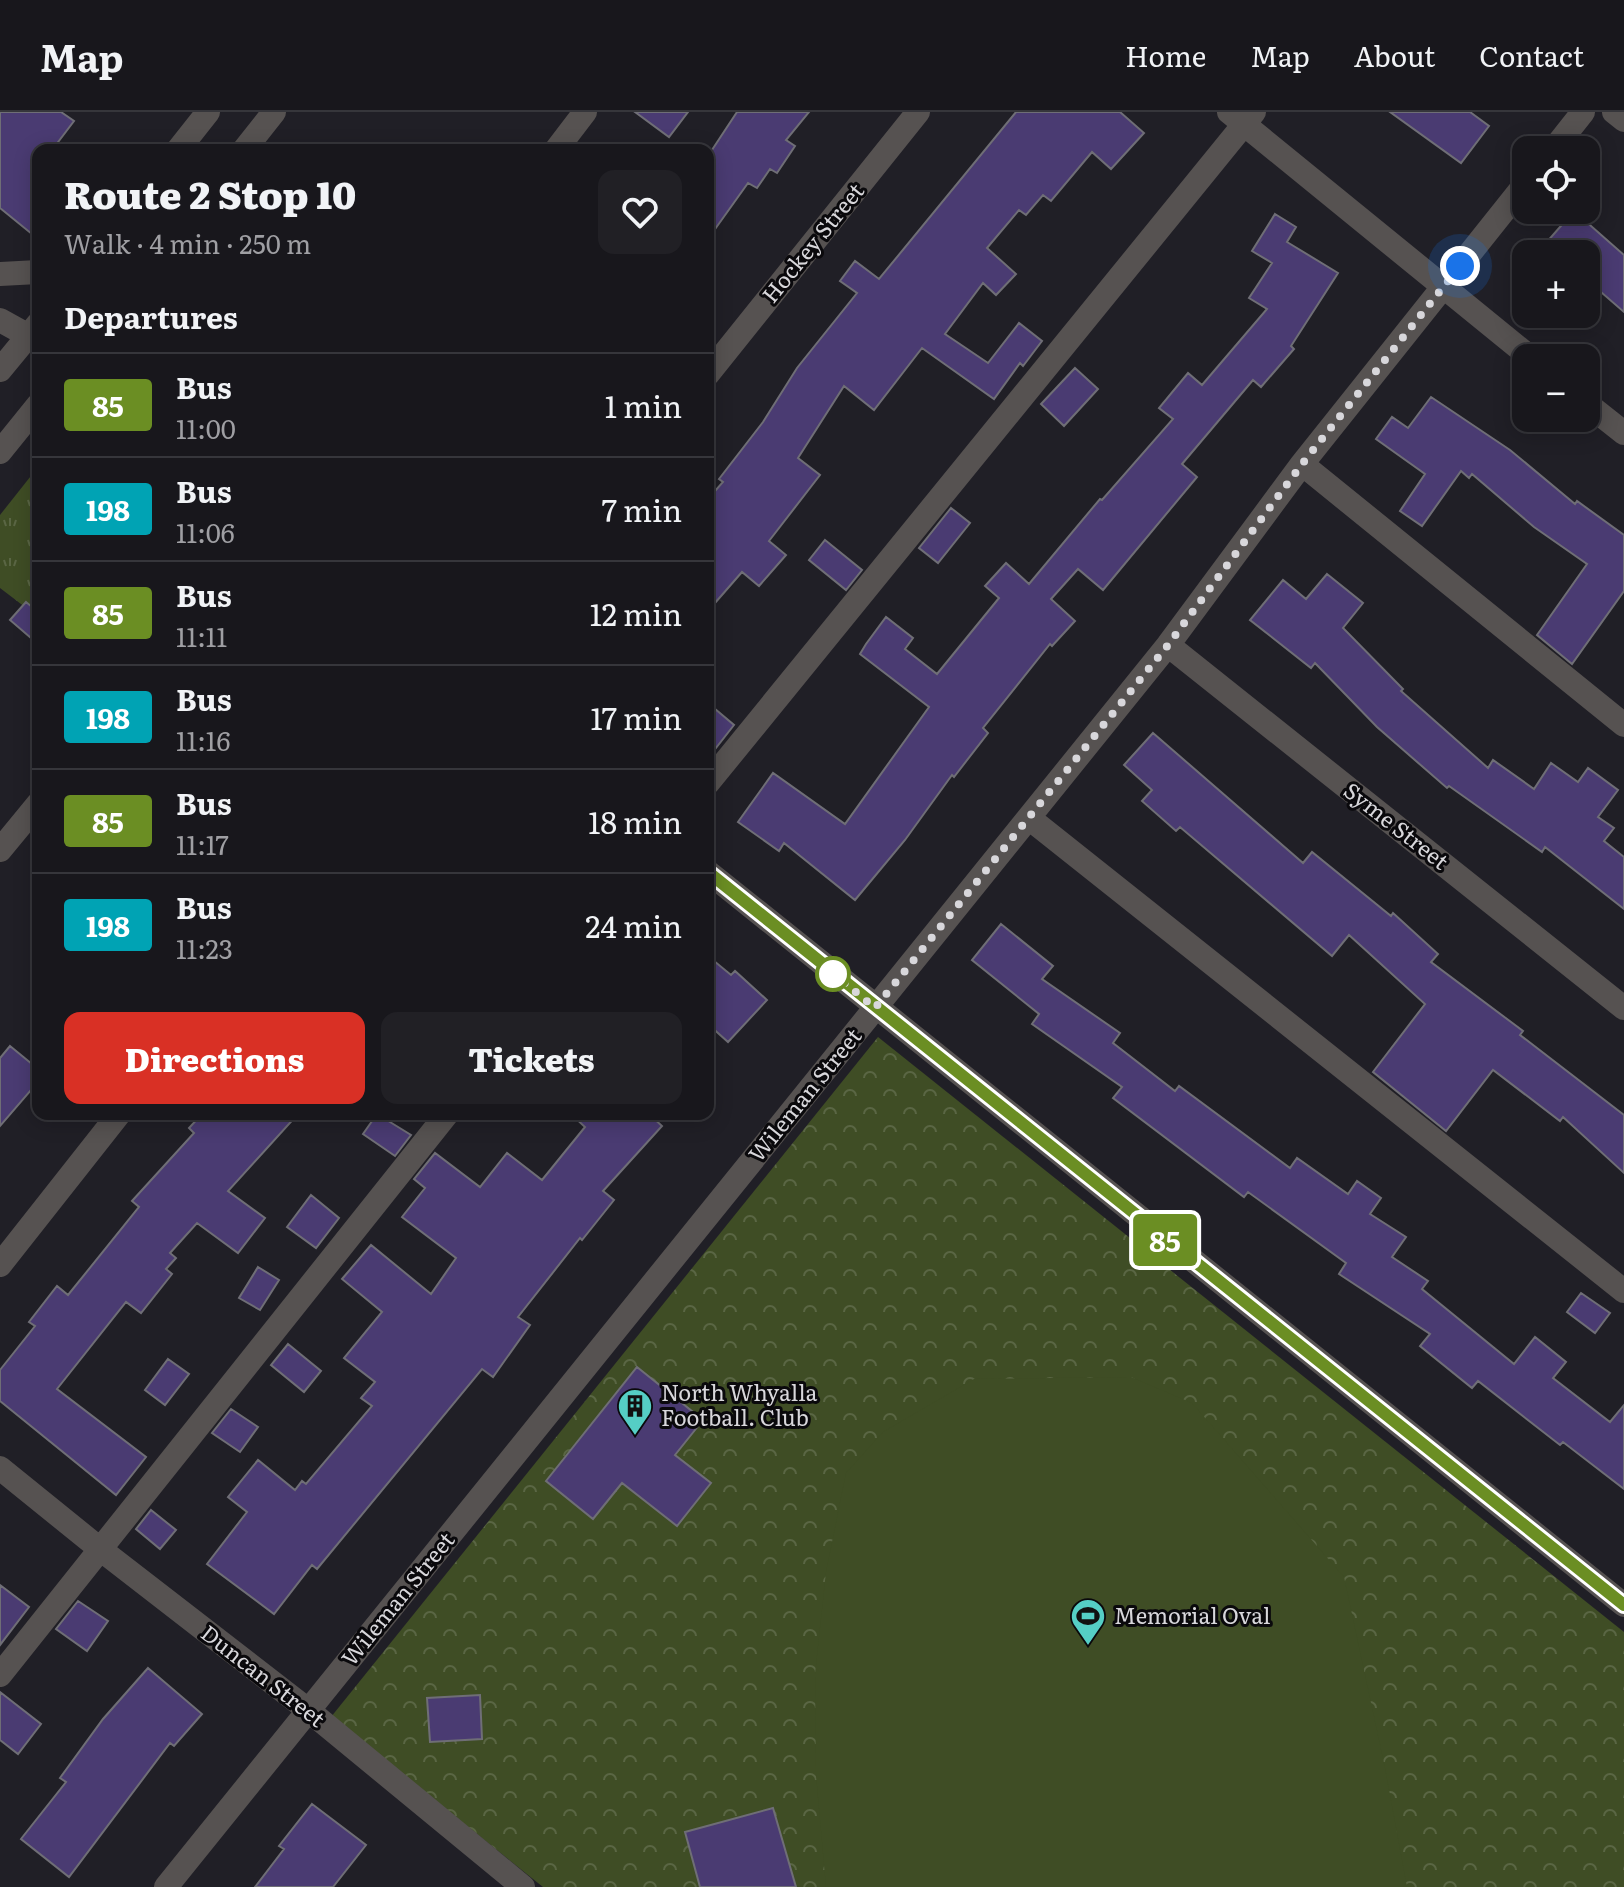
<!DOCTYPE html>
<meta charset="utf-8">
<style>
body{margin:0;font-family:Literata,serif;background:#212025;color:#f1f3f6;height:100vh;display:flex;flex-direction:column;font-size:30px;white-space:nowrap}
*{box-sizing:border-box;margin:0}
p{font-size:26px;color:#9f9fa3}
.icon{flex:none;width:44px;height:44px;fill:none;stroke:currentColor;stroke-width:2;stroke-linecap:round;stroke-linejoin:round}
.map{position:relative;flex:1;overflow:hidden}
.details{position:absolute;left:32px;top:32px;width:682px;height:976px;display:flex;flex-direction:column;background:#18171c;border-radius:16px;box-shadow:0 4px 20px #0003,0 0 0 2px #36363b}
.details>*{flex:none}
.badge{padding:0 16px;border-radius:6px;font-size:28px;line-height:52px}
.fabs{position:absolute;left:1512px;top:24px;display:grid;gap:16px}
.fabs a{display:grid;place-items:center;width:88px;height:88px;border-radius:16px;background:#18171c;box-shadow:0 4px 20px #0003,0 0 0 2px #36363b;font-size:40px}
.you{position:absolute;width:40px;height:40px;margin:-20px;border:6px solid #fff;border-radius:50%;background:#1a73e8;box-shadow:0 0 0 12px #1a73e833}
.map>.badge{position:absolute;translate:-50% -50%;box-shadow:0 0 0 4px #fff}
h2{padding:0 32px;font-size:30px;line-height:72px}
.round{display:grid;place-items:center;flex:none;width:84px;height:84px;border-radius:16px;background:#212025}
.head{display:flex;align-items:center;justify-content:space-between;height:136px;padding:0 32px}
h1{font-size:38px;font-weight:800;line-height:60px}
.cta{display:flex;gap:16px;margin-top:auto;padding:16px 32px}
.cta a{flex:1;height:92px;border-radius:16px;background:#d93025;color:#fff;font-size:32px;font-weight:800;line-height:92px;text-align:center}
.cta a+a{background:#212025;color:#f1f3f6}
ul{padding:0;list-style:none}
li{display:flex;align-items:center;gap:24px;height:104px;padding:0 32px;border-top:2px solid #36363b}
li div{flex:1}
li b{display:block;font-size:30px}
li em{font-style:normal}
li .badge{min-width:88px;font-weight:700;text-align:center}
header{display:flex;align-items:center;gap:48px;box-sizing:border-box;height:112px;padding:0 40px;background:#18171c;border-bottom:2px solid #36363b}
header strong{font-size:38px}
nav{display:flex;gap:44px;margin-inline-start:auto;font-size:28px}
.map>svg:first-child{display:block}
.grass{fill:url(#grass-tufts)}
.park{fill:url(#park-crowns)}
.pitch{fill:#3f4d25}
.building{fill:#4a3b72;stroke:#6f6e76;stroke-width:2}
.lines{fill:none;stroke-linecap:round;stroke-linejoin:round}
.minor{stroke:#565251;stroke-width:24}
.line-casing{stroke:#fff;stroke-width:18}
.line{stroke:#6b8e23;stroke-width:12}
.walk{stroke:#d8d7db;stroke-width:8;stroke-dasharray:0 14.4}
.stop-dot{fill:#fff;stroke:#6b8e23;stroke-width:4}
.labels{text-anchor:middle;stroke-width:6;stroke-linejoin:round;paint-order:stroke}
.street-label{font-size:22px;fill:#d8d7db;stroke:#0a090c}
.poi-label{font-size:22px;fill:#d8d7db;stroke:#0a090c;text-anchor:start}
</style>
<header>
<strong>Map</strong>
<nav><a>Home</a><a>Map</a><a>About</a><a>Contact</a></nav>
</header>
<div class="map">
<svg width="1624" height="1775" viewBox="0 0 1624 1775">
<defs>
<pattern id="grass-tufts" width="24" height="20" patternUnits="userSpaceOnUse" patternTransform="scale(2)"><rect width="24" height="20" fill="#3f4d25"/><path d="M3 7l-1-3M5 7V3M7 7l1-3M15 17l-1-3M17 17v-4M19 17l1-3" fill="none" stroke="#5a6644"/></pattern>
<pattern id="park-crowns" width="20" height="18" patternUnits="userSpaceOnUse" patternTransform="scale(2)"><rect width="20" height="18" fill="#3f4d25"/><path d="M2 6a3 3 0 1 1 6 0M12 15a3 3 0 1 1 6 0" fill="none" stroke="#5a6644"/></pattern>
</defs>
<rect width="100%" height="100%" fill="#201f26"/>
<path class="grass" d="M38,355V505L0,476V403Z"/>
<path class="park" d="M878,925L1624,1520V1775H543L331,1605Z"/>
<path class="pitch" d="M1131,1265L1192,1291L1344,1465L1385,1656L1407,1775H826L816,1663L815,1562L826,1460L846,1361L883,1320L974,1267Z"/>
<path class="building" d="M0,0H61L74,9L52,38H38V127L0,96Z
M635,0H688L669,25Z
M737,0H809L786,28L795,34L777,61L770,57L757,76L748,71L708,127V44Z
M1016,0H1120L1144,21L1111,57L1092,40L1051,89L1043,83L1026,103L1019,98L987,136L1016,162L996,183L983,171L945,222L988,251L1019,211L1042,229L1023,254L1020,251L994,287L922,236L874,298L844,274L798,346L820,363L769,429L786,443L759,474L742,460L708,499V387L723,370L719,367L763,310L797,256L857,181L840,169L855,149L879,167Z
M1390,0H1470L1489,14L1461,51Z
M1574,99L1624,143V200L1586,167V142H1558L1546,131Z
M1275,102L1296,115L1287,130L1338,161L1291,234L1294,237L1261,275L1253,268L1182,352L1197,365L1103,478L1078,457L1051,487L1075,509L1052,534L1050,532L983,616L988,621L954,665L952,663L905,728L855,788L784,731L779,739L738,710L773,661L845,712L929,595L860,542L866,532L886,505L913,526L905,537L937,562L999,486L985,474L1006,451L1029,472L1100,387L1102,388L1173,307L1159,296L1188,261L1202,273L1267,197L1249,186L1272,151L1252,139Z
M1075,256L1098,277L1064,314L1041,292Z
M1431,285L1510,338L1575,392L1577,389L1624,423V479L1572,552L1537,523L1587,452L1534,415L1472,362L1469,366L1461,359L1422,414L1400,399L1425,362L1376,327L1392,305L1408,316Z
M951,396L970,411L938,451L919,436Z
M825,428L862,458L846,478L809,448Z
M1327,462L1363,491L1343,516L1403,577L1401,579L1488,656L1493,648L1534,677L1551,651L1578,670L1588,656L1618,678L1598,705L1614,716L1604,729L1624,745V797L1545,735L1542,740L1449,674L1447,676L1377,615L1315,551L1311,556L1250,508L1283,468L1306,487Z
M26,490L38,500V532L10,508Z
M708,591L734,613L708,646Z
M1153,621L1303,751L1312,740L1391,804L1393,801L1438,842L1431,850L1523,919L1520,923L1624,1003V1061L1563,1005L1560,1009L1493,958L1446,1019L1373,960L1425,892L1349,823L1332,844L1180,715L1176,719L1142,689L1152,678L1124,653Z
M1001,812L1053,854L1042,867L1120,921L1113,931L1175,979L1179,974L1290,1056L1297,1046L1348,1082L1357,1069L1381,1086L1370,1102L1406,1125L1392,1145L1428,1169L1422,1177L1514,1252L1535,1225L1566,1250L1553,1266L1610,1310L1624,1293V1377L1563,1330L1560,1333L1478,1269L1472,1276L1420,1234L1430,1222L1339,1162L1346,1151L1248,1080L1244,1085L1113,986L1122,975L1032,912L1039,902L972,848Z
M708,844L731,863L735,859L767,888L728,930L708,912Z
M10,934L38,957V970L0,1014V946Z
M202,1002H298L228,1079L265,1106L238,1141L197,1111L170,1141L176,1146L166,1157L172,1162L141,1201L126,1190L57,1277L146,1345L116,1383L0,1289V1258L35,1214L29,1210L57,1174L68,1183L139,1095L132,1089L194,1021L189,1016Z
M377,1002L411,1023L395,1044L363,1022Z
M571,1002H649L662,1014L603,1079L614,1088L582,1128L580,1126L518,1205L530,1213L493,1265L482,1257L317,1457L312,1453L274,1502L207,1452L247,1400L228,1385L258,1348L295,1378L302,1369L306,1372L372,1294L361,1286L375,1270L344,1246L382,1200L342,1167L371,1133L431,1182L456,1146L402,1105L425,1076L414,1067L435,1041L480,1075L507,1041L542,1068L585,1015Z
M311,1083L339,1106L316,1136L287,1115Z
M258,1155L279,1168L260,1198L239,1186Z
M1581,1181L1610,1201L1595,1221L1567,1200Z
M288,1232L321,1259L304,1280L271,1253Z
M168,1247L189,1262L165,1293L145,1278Z
M637,1255L703,1308L675,1343L711,1371L677,1414L622,1371L593,1407L546,1369Z
M231,1297L258,1315L240,1340L212,1321Z
M151,1398L176,1418L160,1437L136,1417Z
M0,1473L29,1495L0,1533Z
M78,1489L108,1509L87,1539L56,1517Z
M148,1556L202,1602L174,1634L170,1631L69,1765L21,1727L66,1670L60,1666L103,1607Z
M0,1580L41,1612L18,1642L0,1628Z
M480,1583L482,1627L430,1630L427,1586Z
M312,1692L366,1733L333,1775H255L284,1737L279,1734Z
M773,1696L796,1775H700L685,1720Z"/>
<g class="lines">
<path class="minor" d="M1229,0L1531,246
M1614,0L1624,8
M178,38L208,0
M244,38L274,0
M556,38L585,0
M1553,38L1583,0
M0,162L38,160
M0,208L38,229
M0,258L38,212
M708,262L918,0
M1586,291L1624,321
M0,340L38,293
M1302,352L1624,613
M1168,533L1624,896
M708,671L1254,0
M1029,706L1624,1179
M0,738L38,692
M708,760L1624,1493
M0,1153L119,1002
M0,1356L100,1437L308,1598L523,1775
M0,1563L447,1002
M166,1775L1168,533L1302,352L1526,71"/>
</g>
<g class="lines">
<g class="line-casing">
<path id="line" d="M708,760L1624,1493"/>
</g>
<use href="#line" class="line"/>
<path class="walk" d="M833,862L828,857L875,896L1168,533L1302,352L1460,154"/>
</g>
<defs>
<g id="building-pin" transform="scale(1.8)"><path d="M0 17L-7.5 6A9.5 9.5 0 1 1 7.5 6Z" fill="#55cec5" stroke="#0a090c"/><path d="M-4-6H4V6H1V3H-1V6H-4ZM-2.5-4.3h1.7v1.8h-1.7ZM.8-4.3h1.7v1.8H.8ZM-2.5-1h1.7V.8h-1.7ZM.8-1h1.7V.8H.8Z" fill="#111"/></g>
<g id="stadium-pin" transform="scale(1.8)"><path d="M0 17L-7.5 6A9.5 9.5 0 1 1 7.5 6Z" fill="#55cec5" stroke="#0a090c"/><path d="M0-5a6.5 5 0 1 0 0 10a6.5 5 0 1 0 0-10ZM-3.5-1.8h7v3.6h-7Z" fill="#111"/></g>
</defs>
<g fill-rule="evenodd">
<use href="#building-pin" x="635" y="1294"/>
<use href="#stadium-pin" x="1088" y="1504"/>
</g>
<circle class="stop-dot" cx="833" cy="862" r="16"/>
<g class="labels">
<g class="street-label">
<text transform="translate(813 131) rotate(-51)" y="8">Hockey Street</text>
<text transform="translate(1396 714) rotate(38)" y="8">Syme Street</text>
<text transform="translate(805 983) rotate(-51)" y="8">Wileman Street</text>
<text transform="translate(398 1487) rotate(-51)" y="8">Wileman Street</text>
<text transform="translate(263 1564) rotate(38)" y="8">Duncan Street</text>
</g>
<g class="poi-label">
<text x="661" y="1289">North Whyalla<tspan x="661" dy="25">Football. Club</tspan></text>
<text x="1114" y="1512">Memorial Oval</text>
</g>
</g>
</svg>
<div class="fabs">
<a><svg class="icon" aria-label="locate" viewBox="0 0 24 24"><circle cx="12" cy="12" r="6"/><path d="M12 2v4M12 18v4M2 12h4M18 12h4"/></svg></a>
<a>+</a>
<a>−</a>
</div>
<div class="you" style="left:1460px;top:154px"></div>
<b class="badge" style="left:1165px;top:1128px;background:#6b8e23;color:#fff">85</b>
<section class="details">
<div class="head"><div><h1>Route 2 Stop 10</h1><p>Walk · 4 min · 250 m</p></div><a class="round"><svg class="icon" aria-label="heart" viewBox="0 0 24 24"><path d="M12 20l-8-8c-3-5 5-10 8-4 3-6 11-1 8 4z"/></svg></a></div>
<h2>Departures</h2>
<ul>
<li><span class="badge" style="background:#6b8e23;color:#fff">85</span><div><b>Bus</b><p>11:00</p></div><em>1 min</em></li>
<li><span class="badge" style="background:#00a3b4;color:#fff">198</span><div><b>Bus</b><p>11:06</p></div><em>7 min</em></li>
<li><span class="badge" style="background:#6b8e23;color:#fff">85</span><div><b>Bus</b><p>11:11</p></div><em>12 min</em></li>
<li><span class="badge" style="background:#00a3b4;color:#fff">198</span><div><b>Bus</b><p>11:16</p></div><em>17 min</em></li>
<li><span class="badge" style="background:#6b8e23;color:#fff">85</span><div><b>Bus</b><p>11:17</p></div><em>18 min</em></li>
<li><span class="badge" style="background:#00a3b4;color:#fff">198</span><div><b>Bus</b><p>11:23</p></div><em>24 min</em></li>
</ul>
<div class="cta"><a>Directions</a><a>Tickets</a></div>
</section>
</div>
